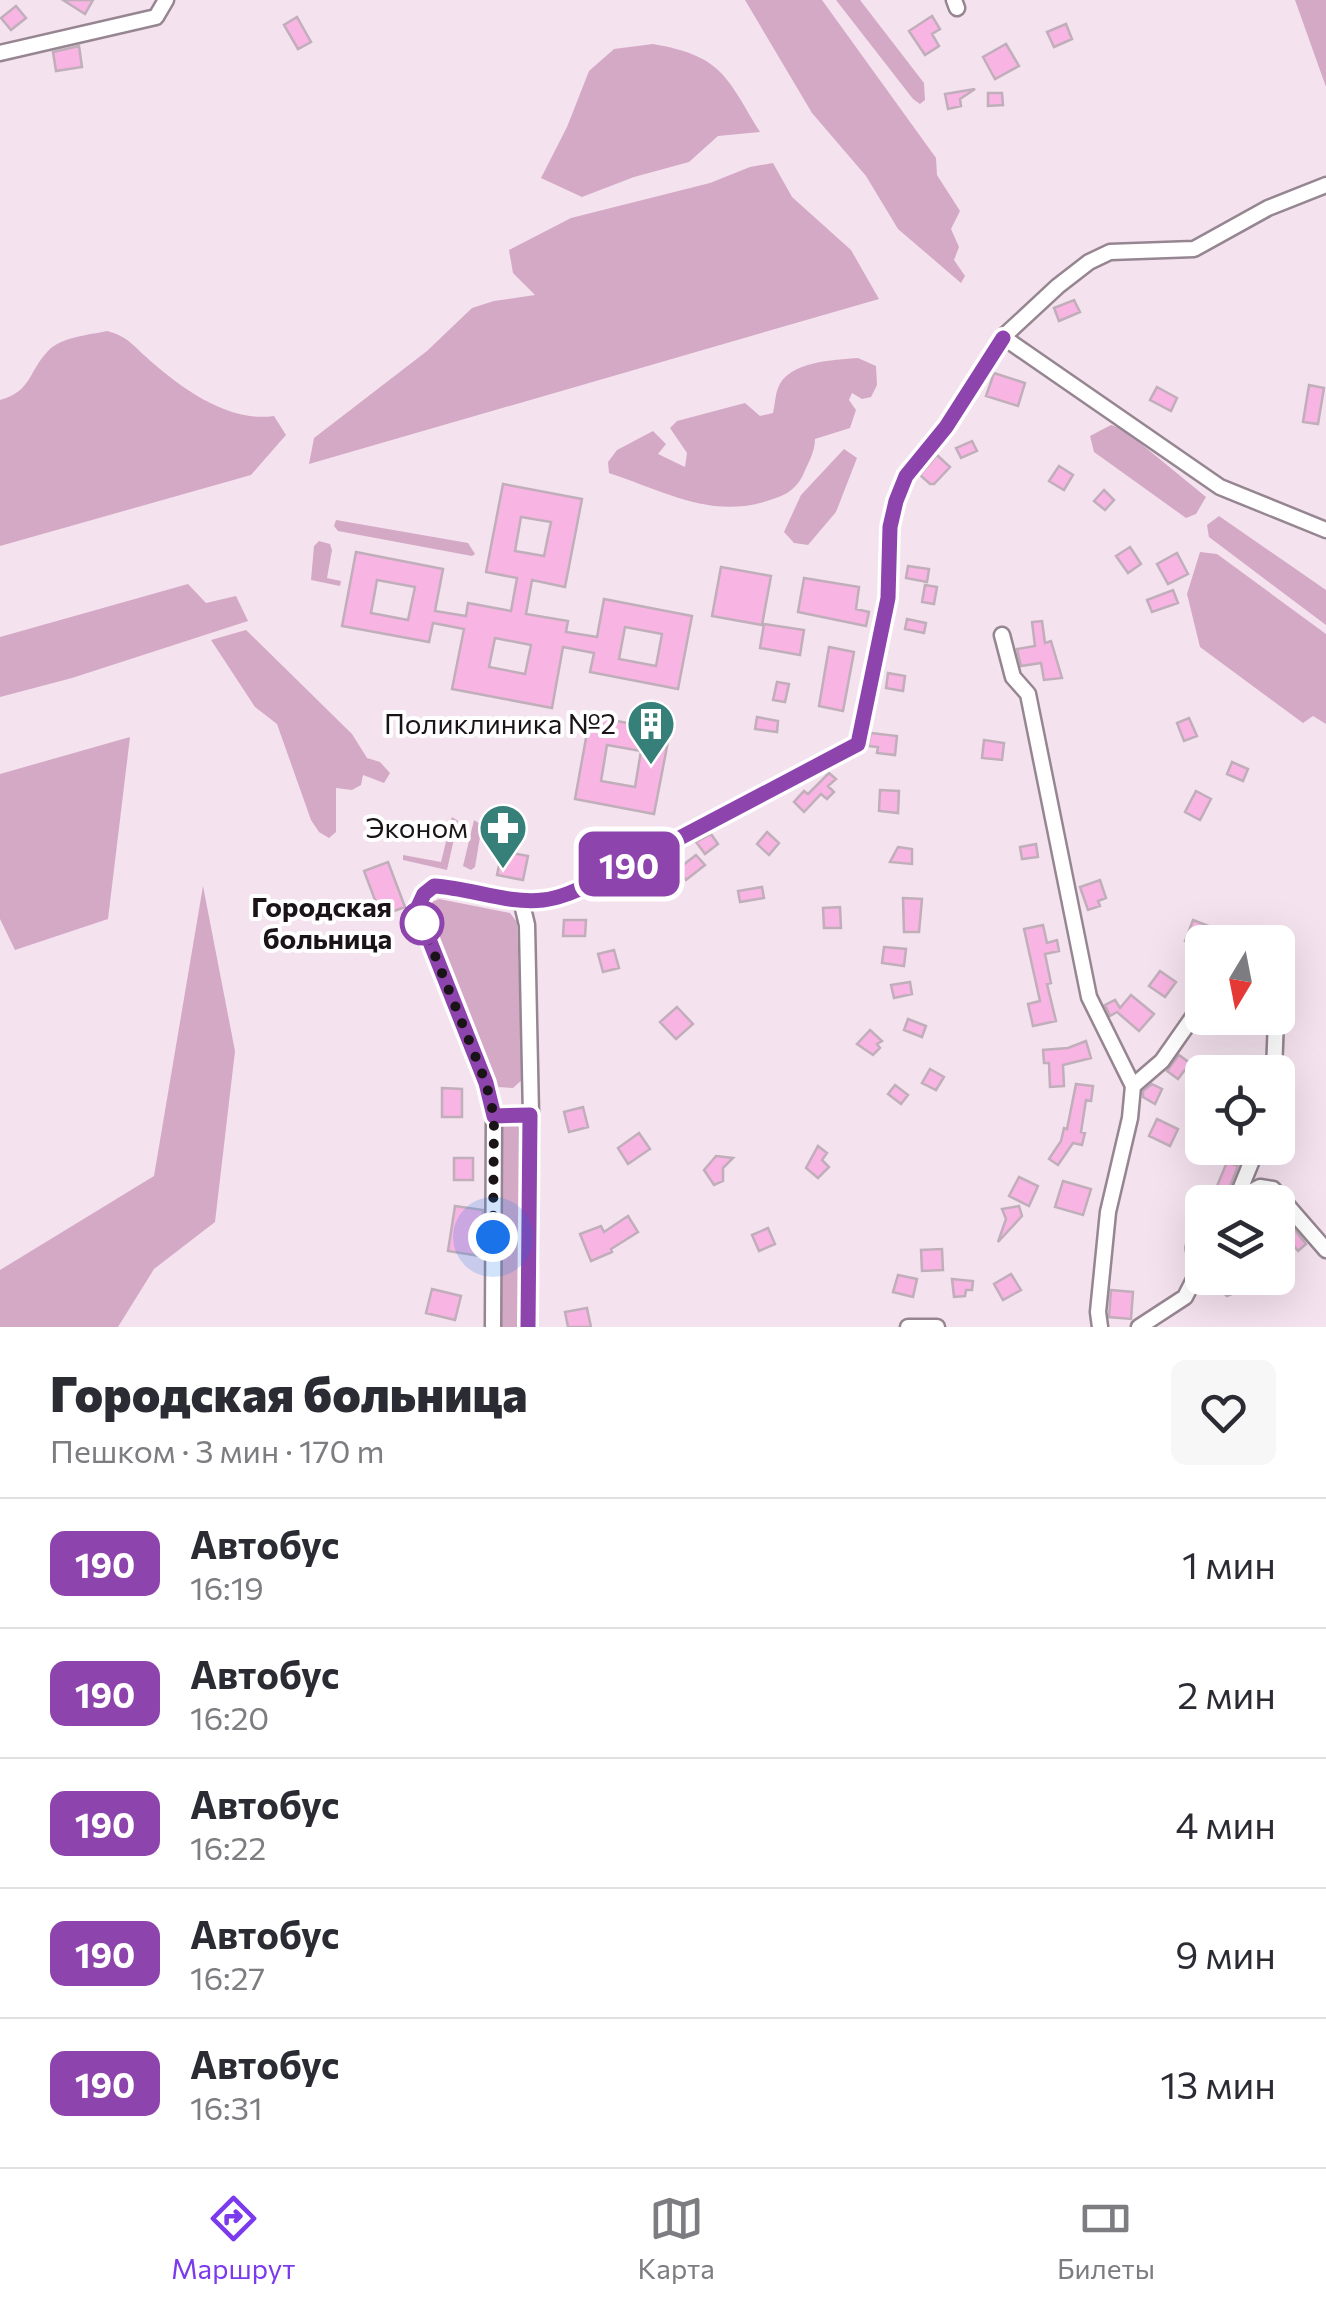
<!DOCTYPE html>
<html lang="ru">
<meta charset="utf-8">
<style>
body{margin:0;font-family:Commissioner,sans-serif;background:#f7f7f7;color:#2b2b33;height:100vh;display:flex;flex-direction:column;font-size:38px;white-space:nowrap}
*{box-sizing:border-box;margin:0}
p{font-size:32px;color:#7c7c81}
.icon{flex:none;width:55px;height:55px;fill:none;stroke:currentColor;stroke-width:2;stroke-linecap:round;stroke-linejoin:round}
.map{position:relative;height:1327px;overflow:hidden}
.drawer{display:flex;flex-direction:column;background:#fff;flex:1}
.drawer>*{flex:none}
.badge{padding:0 20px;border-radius:15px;font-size:35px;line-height:65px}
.needle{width:65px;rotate:190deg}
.tools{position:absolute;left:1185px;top:925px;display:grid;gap:20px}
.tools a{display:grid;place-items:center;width:110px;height:110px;border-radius:15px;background:#fff;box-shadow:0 10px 40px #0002;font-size:50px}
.you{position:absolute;width:50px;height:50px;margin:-25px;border:8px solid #fff;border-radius:50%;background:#1a73e8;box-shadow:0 0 0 15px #1a73e833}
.map>.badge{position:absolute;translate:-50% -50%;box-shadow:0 0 0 5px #fff}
.round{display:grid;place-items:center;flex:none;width:105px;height:105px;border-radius:15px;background:#f7f7f7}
.summary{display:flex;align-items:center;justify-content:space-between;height:170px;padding:0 50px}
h1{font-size:48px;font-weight:800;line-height:75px}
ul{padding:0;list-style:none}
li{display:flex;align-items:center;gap:30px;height:130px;padding:0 50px;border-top:2px solid #e1e1e2}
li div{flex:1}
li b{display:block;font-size:38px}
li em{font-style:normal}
li .badge{min-width:110px;font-weight:700;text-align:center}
.dock{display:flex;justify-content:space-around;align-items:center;height:140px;border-top:2px solid #e1e1e2;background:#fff;font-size:28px;color:#7c7c81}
.dock a{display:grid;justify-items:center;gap:5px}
.dock .on{color:#7c3aed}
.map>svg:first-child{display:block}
.green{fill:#d4a9c6}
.building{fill:#f8b4e2;stroke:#c0afba;stroke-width:2.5;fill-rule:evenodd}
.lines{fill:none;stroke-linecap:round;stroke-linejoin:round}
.minor-casing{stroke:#968691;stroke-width:19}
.minor{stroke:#fff;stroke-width:14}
.line-casing{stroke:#fff;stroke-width:22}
.line{stroke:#8e44ad;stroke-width:15}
.walk{stroke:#1a1418;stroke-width:10;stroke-dasharray:0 18}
.stop-dot{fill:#fff;stroke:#8e44ad;stroke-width:5}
.labels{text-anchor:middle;stroke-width:8;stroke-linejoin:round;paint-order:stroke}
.poi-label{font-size:28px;fill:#1a1418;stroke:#fff;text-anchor:end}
.stop-label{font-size:28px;font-weight:bold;fill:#1a1418;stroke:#fff;text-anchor:end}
</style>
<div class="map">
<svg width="1326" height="1327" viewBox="0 0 1326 1327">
<rect width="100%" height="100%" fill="#f4e2ee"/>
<path class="green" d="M745,0H822L936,158L937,175L960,211L951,229L959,247L954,260L965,276L961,283L898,229L866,176L812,113Z
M836,0H860L924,83L925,100L920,104L913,99Z
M1295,0H1326V87Z
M653,44C722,56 726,76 760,132L718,136L689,162L634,177L582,197L541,178L567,127L589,71L614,49Z
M773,163L792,197L851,250L879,299L309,464L314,438L427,351L472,308L494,301L535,295L513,273L509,250L571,218L710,183L750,167Z
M107,331C126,336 131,343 145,356C178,386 227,423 274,416L286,435L251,475L0,546V400C32,391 28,372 48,351C61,337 89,335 107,331Z
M858,358L876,366L877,385L871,397L862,399L852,393L849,400L856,410L850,428L815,439C815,452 808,463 803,475C795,491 784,496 767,501C710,519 664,491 609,473L608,462L617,450L653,431L666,444L658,454L685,467L687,453L670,428L677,421L745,403L760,416L773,413C775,405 775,396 778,388C788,361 834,360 858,358Z
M1111,425L1123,429L1206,497L1196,514L1186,518L1094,452L1090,436Z
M844,449L857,458L836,512L808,545L794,543L784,532L801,495Z
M1219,516L1326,590V625L1209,537L1207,525Z
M336,520L468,543L475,554L472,556L338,531L334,526Z
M319,541L330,544L332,550L327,578L341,581L340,586L311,580L314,546Z
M1200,552L1217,554L1326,634V724L1313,716L1303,723L1200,647L1187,594Z
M188,584L206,603L236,596L248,621L72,678L0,697V637Z
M246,630L352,734L367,758L380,762L390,773L384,783L363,775L361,785L352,790L336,788V832L329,838L319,832L311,820L277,724L255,707L211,640Z
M130,737L108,919L15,950L0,919V774Z
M452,817L458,821L447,870L403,860V855L441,862Z
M474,820L482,825L475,867L471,870L463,866Z
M203,886L235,1051L215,1222L154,1269L118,1327H0V1270L154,1176Z
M439,899L510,913L517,922L523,1079L513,1088L498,1087L492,1081L430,917L432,902Z
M511,1122L523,1129V1327H499L498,1128Z"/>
<path class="building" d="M63,0H93L85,14Z
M16,6L26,18L11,30L1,18Z
M932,16L940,29L932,34L939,46L925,55L909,31Z
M297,17L311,42L298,49L284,25Z
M1066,24L1072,39L1054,47L1047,32Z
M1006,44L1019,66L995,79L983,57Z
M79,46L82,67L56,71L53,52Z
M975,89L960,99L961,106L948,109L945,94Z
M988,93H1002L1003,105L988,106Z
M1074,300L1080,312L1059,321L1054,308Z
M994,373L1025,383L1018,406L986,396Z
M1309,385L1324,388L1318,424L1303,422Z
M1157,387L1177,398L1171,411L1150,400Z
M972,441L977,451L961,458L956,448Z
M937,455L950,467L934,484H930L920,475Z
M1059,466L1073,475L1064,490L1049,481Z
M503,484L582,499L565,587L532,580L526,614L568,621L566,632L597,637L604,599L692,616L678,689L590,672L594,653L563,647L552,708L452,689L464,629L433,623L429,642L342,626L356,552L443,569L435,611L466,616L468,603L511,611L517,578L486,572ZM521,517L551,522L544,556L515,551ZM377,580L415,587L408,620L371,613ZM625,627L662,634L656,666L619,659ZM495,638L531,645L525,674L489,667Z
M1104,490L1114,500L1105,510L1094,501Z
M1130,547L1141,564L1128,573L1116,556Z
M1177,553L1188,574L1168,584L1157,564Z
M908,566L929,569L927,582L906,578Z
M721,567L771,576L762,625L712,616Z
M804,578L859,587L856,609L869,612L866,626L798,612Z
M925,585L937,587L934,604L922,602Z
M1173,590L1178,603L1152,612L1147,600Z
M907,619L926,623L924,633L905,629Z
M1042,621L1045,643L1051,641L1062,678L1044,680L1041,663L1021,666L1017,649L1035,646L1032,622Z
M764,624L804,630L800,655L760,648Z
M829,647L854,652L843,711L819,706Z
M888,673L905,676L903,691L886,688Z
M777,682L789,684L785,702L773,700Z
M590,716L670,731L654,814L575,799ZM607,745L641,751L635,787L601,781Z
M757,717L778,721L777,732L755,729Z
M1189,718L1197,736L1184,741L1177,723Z
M871,733L897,736L895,755L877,753L878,747L868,746Z
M984,740L1004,743L1002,760L982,758Z
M1232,762L1248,769L1243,781L1227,774Z
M829,773L836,779L828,786L834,792L827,799L821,794L804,812L794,802L804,791L808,794Z
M880,790L899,791L898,813L879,811Z
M1196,791L1211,799L1200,820L1185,812Z
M767,832L779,843L769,855L757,844Z
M711,834L718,844L705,854L696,842Z
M1036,844L1038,857L1022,859L1020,847Z
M898,847L912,849V864L890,862Z
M502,851L528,856L523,880L497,875Z
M696,855L705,865L686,880L678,869Z
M666,857L676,871L666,878L656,863Z
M388,862L405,907L381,916L364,871Z
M1100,880L1106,898L1098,901L1100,906L1088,910L1080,887Z
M762,887L764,898L740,902L738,891Z
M903,898L922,899L919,932H904Z
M840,907L841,928H824L823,908Z
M564,920H586L585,936H563Z
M1193,920L1224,932L1220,942H1202V948L1185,941Z
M1043,925L1047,943L1057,940L1059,951L1045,954L1051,983L1047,984L1056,1021L1033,1026L1028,1004L1040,1001L1024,929Z
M884,947L906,949L904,966L882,963Z
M614,950L619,968L603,972L598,954Z
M1160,971L1176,982L1165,997L1149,986Z
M910,982L912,994L894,998L891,985Z
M1131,995L1154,1014L1139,1031L1117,1012L1110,1016L1105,1005L1115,1000L1120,1008Z
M677,1007L693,1024L676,1039L660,1022Z
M908,1019L926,1026L922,1037L904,1030Z
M870,1030L882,1041L877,1044L880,1048L873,1055L857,1044Z
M1086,1041L1091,1058L1063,1065L1064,1086L1050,1087L1049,1063H1044L1043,1050L1068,1048Z
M1179,1055L1190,1063L1178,1079L1167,1071Z
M930,1069L944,1077L936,1090L922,1083Z
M1076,1084L1093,1086L1091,1101L1086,1100L1081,1132L1085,1133L1082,1145L1073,1143L1058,1165L1049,1159L1061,1141L1064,1128L1067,1129Z
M1152,1084L1162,1089L1155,1104L1143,1097V1091Z
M895,1085L908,1095L901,1104L888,1094Z
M442,1088L462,1089V1117H442Z
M583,1107L588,1127L569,1132L564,1112Z
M1157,1119L1178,1129L1170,1146L1149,1136Z
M639,1133L650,1149L628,1164L618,1148Z
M818,1146L827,1153L822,1160L829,1167L818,1178L806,1168Z
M716,1156L733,1158L723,1168V1181L714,1185L704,1170Z
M454,1158H473V1180H454Z
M1227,1162L1238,1166L1224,1202L1212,1198Z
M1019,1177L1038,1186L1029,1206L1009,1196Z
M1063,1181L1091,1189L1083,1215L1055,1207Z
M455,1206L483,1210L480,1256L448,1251Z
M1019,1206L1022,1216L998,1242L1006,1219L1002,1209Z
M628,1216L638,1232L611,1249L612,1252L591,1261L580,1234L601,1226L604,1232Z
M768,1228L775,1244L759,1251L752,1235Z
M1295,1230L1306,1244L1298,1251L1287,1237Z
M1185 1248a8 8 0 1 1 16 0a8 8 0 1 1-16 0Z
M942,1249L943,1270L922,1271L921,1250Z
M1011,1274L1021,1290L1003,1300L994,1284Z
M898,1275L917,1279L913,1297L893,1292Z
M1207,1278H1231L1236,1285L1234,1293L1227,1296Z
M952,1279L973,1281L972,1290H966L965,1296L954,1297Z
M432,1289L461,1296L455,1320L426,1313Z
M1111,1290L1133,1292L1131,1319L1109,1317Z
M587,1308L591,1327H568L565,1312Z"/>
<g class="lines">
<g class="minor-casing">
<path id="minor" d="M954,0L957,8
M0,53L156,17L166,0
M1003,337L1220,487L1326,530
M1002,635L1013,677L1028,694L1089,997L1133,1086
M521,900L527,925L531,1115L529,1327
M1274,1072L1276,1018
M494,1116L531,1115
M1236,1200L1260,1187L1273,1189L1326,1250
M1235,1202L1257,1148
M493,1327L494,1116L486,1083L417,909L423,894L434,886C470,889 507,904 543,900C563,898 583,887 602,879L858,744L887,598L890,527L896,501L906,475L947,427L1003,337L1058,286L1089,262L1110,252L1194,249L1268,208L1326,185
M908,1327H937
M1100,1327L1098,1312L1108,1212L1130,1118L1133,1086L1162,1061L1202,1004
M1139,1327L1185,1297L1202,1264"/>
</g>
<use href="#minor" class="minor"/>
</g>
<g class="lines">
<g class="line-casing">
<path id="line" d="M528,1327L530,1115L494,1116L486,1083L417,909L424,894L434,886C470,888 507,904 543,900C563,898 583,887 602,879L858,744L888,598L890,527L896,501L906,476L946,427L1003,338"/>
</g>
<use href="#line" class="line"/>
<path class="walk" d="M422,923L486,1083L494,1116L493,1237"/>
</g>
<defs>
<g id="building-pin" transform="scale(2.5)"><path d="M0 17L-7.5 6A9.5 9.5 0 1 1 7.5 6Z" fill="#377f79" stroke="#fff"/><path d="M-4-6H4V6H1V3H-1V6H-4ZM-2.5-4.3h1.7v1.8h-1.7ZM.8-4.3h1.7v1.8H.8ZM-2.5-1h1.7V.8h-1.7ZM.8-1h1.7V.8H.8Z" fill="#fff"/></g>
<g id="pharmacy-pin" transform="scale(2.5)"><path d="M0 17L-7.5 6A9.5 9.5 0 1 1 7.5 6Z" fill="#377f79" stroke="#fff"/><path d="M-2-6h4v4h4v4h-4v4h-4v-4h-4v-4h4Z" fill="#fff"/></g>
</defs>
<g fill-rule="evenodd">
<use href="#building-pin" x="651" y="724"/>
<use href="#pharmacy-pin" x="503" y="828"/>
</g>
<circle class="stop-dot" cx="422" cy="923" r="20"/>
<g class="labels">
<g class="poi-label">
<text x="616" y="734">Поликлиника №2</text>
<text x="468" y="838">Эконом</text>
</g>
<g class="stop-label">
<text x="392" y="917">Городская<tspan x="392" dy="32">больница</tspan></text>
</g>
</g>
</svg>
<div class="tools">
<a><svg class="needle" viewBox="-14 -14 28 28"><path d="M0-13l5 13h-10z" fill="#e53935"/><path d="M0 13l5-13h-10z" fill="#7c7c81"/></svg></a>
<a><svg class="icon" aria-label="locate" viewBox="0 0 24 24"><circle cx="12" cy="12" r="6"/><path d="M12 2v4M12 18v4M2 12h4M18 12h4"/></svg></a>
<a><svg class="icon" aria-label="layers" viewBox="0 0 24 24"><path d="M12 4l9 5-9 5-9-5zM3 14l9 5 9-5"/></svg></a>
</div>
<div class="you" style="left:493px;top:1237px"></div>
<b class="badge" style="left:629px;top:864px;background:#8e44ad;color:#fff">190</b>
</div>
<section class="drawer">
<div class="summary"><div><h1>Городская больница</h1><p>Пешком · 3 мин · 170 m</p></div><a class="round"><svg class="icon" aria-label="heart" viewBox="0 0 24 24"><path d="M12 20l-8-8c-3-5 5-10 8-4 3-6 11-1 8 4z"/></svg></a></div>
<ul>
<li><span class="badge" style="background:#8e44ad;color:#fff">190</span><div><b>Автобус</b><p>16:19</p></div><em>1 мин</em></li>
<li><span class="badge" style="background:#8e44ad;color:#fff">190</span><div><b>Автобус</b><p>16:20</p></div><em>2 мин</em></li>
<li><span class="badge" style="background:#8e44ad;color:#fff">190</span><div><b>Автобус</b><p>16:22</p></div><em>4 мин</em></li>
<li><span class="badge" style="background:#8e44ad;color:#fff">190</span><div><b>Автобус</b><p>16:27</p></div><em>9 мин</em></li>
<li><span class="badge" style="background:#8e44ad;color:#fff">190</span><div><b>Автобус</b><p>16:31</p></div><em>13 мин</em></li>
</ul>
</section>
<nav class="dock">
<a class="on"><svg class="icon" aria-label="directions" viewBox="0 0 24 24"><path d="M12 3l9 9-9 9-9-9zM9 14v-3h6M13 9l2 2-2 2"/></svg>Маршрут</a>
<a><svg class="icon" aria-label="map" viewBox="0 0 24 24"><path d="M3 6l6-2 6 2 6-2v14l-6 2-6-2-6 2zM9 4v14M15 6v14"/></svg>Карта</a>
<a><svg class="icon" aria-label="tickets" viewBox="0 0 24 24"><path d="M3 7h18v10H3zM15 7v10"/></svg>Билеты</a>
</nav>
